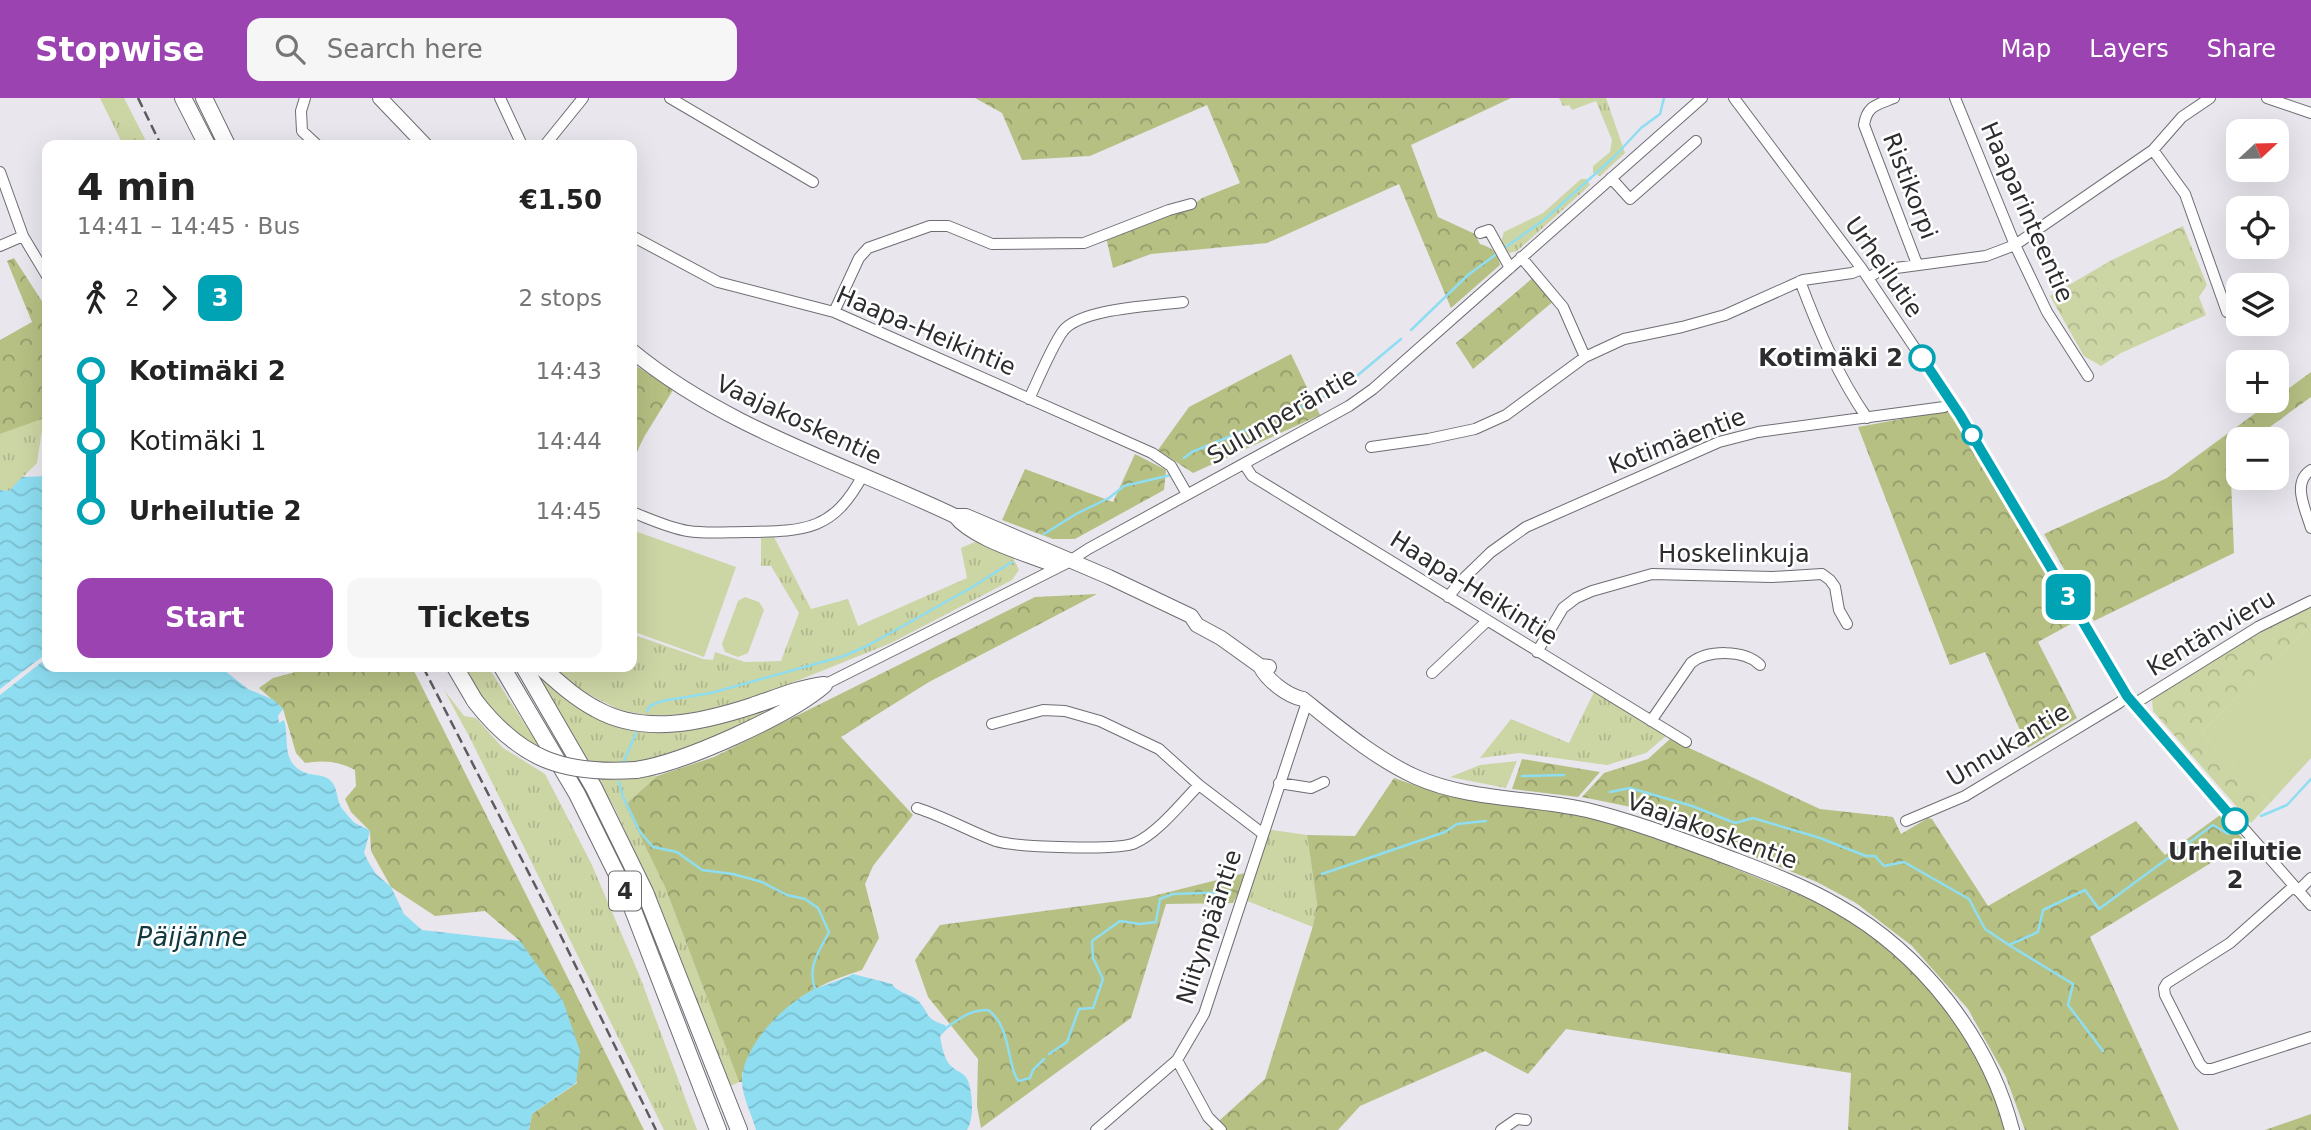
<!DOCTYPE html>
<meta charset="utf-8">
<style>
body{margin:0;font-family:"DejaVu Sans",sans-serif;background:#f6f6f6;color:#222;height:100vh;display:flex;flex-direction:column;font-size:26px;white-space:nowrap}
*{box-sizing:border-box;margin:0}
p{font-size:23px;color:#767676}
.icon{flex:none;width:38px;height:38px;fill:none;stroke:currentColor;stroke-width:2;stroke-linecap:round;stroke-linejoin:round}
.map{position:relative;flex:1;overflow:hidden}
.drawer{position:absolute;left:42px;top:42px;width:595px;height:532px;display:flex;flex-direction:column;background:#fff;border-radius:14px;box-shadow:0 7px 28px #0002}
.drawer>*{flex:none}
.badge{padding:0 14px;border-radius:10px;font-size:24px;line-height:46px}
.needle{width:46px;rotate:68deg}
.controls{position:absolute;left:2226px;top:21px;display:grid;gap:14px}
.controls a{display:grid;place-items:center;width:63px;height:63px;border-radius:14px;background:#fff;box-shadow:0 7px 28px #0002;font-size:35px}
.map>.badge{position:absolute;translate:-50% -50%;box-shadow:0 0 0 4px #fff}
.legs{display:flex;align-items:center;gap:10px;height:77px;padding:0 35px;font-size:23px}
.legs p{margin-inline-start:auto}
.headline{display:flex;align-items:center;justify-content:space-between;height:119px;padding:0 35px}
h1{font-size:38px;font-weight:700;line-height:52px}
.action{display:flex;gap:14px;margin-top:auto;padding:14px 35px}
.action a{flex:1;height:80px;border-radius:14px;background:#9b44b1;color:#fff;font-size:28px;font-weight:700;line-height:80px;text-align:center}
.action a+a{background:#f6f6f6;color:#222}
ul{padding:0 35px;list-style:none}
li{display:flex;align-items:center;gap:24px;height:70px;font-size:26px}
li i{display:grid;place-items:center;width:10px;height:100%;margin:0 9px;background:currentColor}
li i::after{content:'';width:18px;height:18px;margin:-9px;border:5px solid;border-radius:50%;background:#fff}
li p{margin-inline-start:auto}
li:first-child i{background:linear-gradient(#0000 50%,currentColor 0)}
li:last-child i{background:linear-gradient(currentColor 50%,#0000 0)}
header{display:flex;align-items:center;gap:42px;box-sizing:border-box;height:98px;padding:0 35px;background:#9b44b1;color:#fff}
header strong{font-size:33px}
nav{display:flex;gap:38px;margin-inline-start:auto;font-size:24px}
.search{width:490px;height:63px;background:#f6f6f6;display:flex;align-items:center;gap:18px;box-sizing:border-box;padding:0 24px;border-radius:14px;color:#767676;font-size:26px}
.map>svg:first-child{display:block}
.grass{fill:url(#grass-tufts)}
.forest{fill:url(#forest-crowns)}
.park{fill:url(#park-crowns)}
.pitch{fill:#ccd5a4}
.water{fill:url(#water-waves)}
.pier{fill:#e9e6ee}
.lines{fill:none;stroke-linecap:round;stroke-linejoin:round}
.stream{stroke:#8eddf1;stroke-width:2.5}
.minor-casing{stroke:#6f6d73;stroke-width:12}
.major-casing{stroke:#6f6d73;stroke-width:16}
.highway-casing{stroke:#6f6d73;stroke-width:18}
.minor{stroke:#fff;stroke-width:10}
.major{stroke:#fff;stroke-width:14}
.highway{stroke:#fff;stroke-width:16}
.rail{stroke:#5d5b5f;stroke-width:2.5;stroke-dasharray:10 5;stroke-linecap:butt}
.highway-bridge-casing{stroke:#6f6d73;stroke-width:18;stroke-linecap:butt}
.highway-bridge{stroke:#fff;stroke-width:16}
.line-1-casing{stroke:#fff;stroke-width:16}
.line-1{stroke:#00a3b4;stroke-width:10}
.stop-1-dot{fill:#fff;stroke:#00a3b4;stroke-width:3.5}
.labels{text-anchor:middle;stroke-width:5;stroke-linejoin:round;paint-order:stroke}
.shield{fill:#fff;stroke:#6c6b6d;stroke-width:2}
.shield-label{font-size:23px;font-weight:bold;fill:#2d2c2f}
.street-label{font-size:24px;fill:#2d2c2f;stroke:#fff}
.stop-label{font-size:24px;font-weight:bold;fill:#2d2c2f;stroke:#fff;text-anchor:end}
.water-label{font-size:26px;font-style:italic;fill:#123840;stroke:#fff}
</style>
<header>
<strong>Stopwise</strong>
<div class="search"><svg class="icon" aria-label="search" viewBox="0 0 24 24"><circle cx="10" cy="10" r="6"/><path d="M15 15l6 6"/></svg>Search here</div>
<nav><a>Map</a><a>Layers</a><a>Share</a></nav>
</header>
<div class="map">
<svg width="2311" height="1032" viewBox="0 0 2311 1032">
<defs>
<pattern id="grass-tufts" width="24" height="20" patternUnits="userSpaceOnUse" patternTransform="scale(1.75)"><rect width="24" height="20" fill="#ccd5a4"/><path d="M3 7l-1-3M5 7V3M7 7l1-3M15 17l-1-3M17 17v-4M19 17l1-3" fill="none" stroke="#b0b78e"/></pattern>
<pattern id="forest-crowns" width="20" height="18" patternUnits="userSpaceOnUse" patternTransform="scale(1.75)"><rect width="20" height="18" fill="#b6c083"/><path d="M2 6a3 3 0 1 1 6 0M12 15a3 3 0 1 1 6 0" fill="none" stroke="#949c6c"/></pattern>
<pattern id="park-crowns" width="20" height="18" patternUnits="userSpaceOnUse" patternTransform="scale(1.75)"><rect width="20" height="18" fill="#ccd5a4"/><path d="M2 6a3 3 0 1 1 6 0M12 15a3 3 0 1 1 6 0" fill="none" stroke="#b0b78e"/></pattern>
<pattern id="water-waves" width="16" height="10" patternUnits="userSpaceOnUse" patternTransform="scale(1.75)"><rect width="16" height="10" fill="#8eddf1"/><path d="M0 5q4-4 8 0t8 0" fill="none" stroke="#7bbecf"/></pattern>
</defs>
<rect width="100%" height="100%" fill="#e9e6ee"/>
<path class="grass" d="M100,0H124L148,47H123Z
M1559,0H1606L1625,55L1600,78L1593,75V68L1610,54L1612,42L1596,3L1572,12L1569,7L1563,8Z
M1581,81H1587L1590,87L1517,153L1509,155L1501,144L1504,134L1543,115Z
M44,319L37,365L9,393L0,392V336Z
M774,439L811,511L848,501L858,528L967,480L961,450L977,443L1013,460L1019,472L1012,482L891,545L752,601L688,616L653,618L620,612L572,588L551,569H632V536L703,561L713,562L715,554L745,564L781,563L799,515L771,468H761V440Z
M464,569H488L543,654L506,629L476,591Z
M541,577L638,629L811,593L707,644L664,660L615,670L618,681L650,676L657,678L625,707L665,789L739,984L731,988L652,791L615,711L539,578Z
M444,592L464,618L476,620L503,650L545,676L591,765L640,879L697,1032H664L471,642Z
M1595,592L1666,638L1646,655L1607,667L1519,655L1480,660L1511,621L1569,645Z
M1517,663L1506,690L1450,679L1480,667Z
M1264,731L1307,737L1317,806L1313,829L1242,801Z"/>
<path class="forest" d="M975,0H1511L1411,47L1438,119L1475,136L1480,146C1493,150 1497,154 1500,167L1451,210L1399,86L1267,145L1151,156L1113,170L1106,139L1193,107L1202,100L1240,85L1207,7L1090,58L1022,62L1002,15Z
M14,160L47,211V319L0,336V242L32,224L7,163Z
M1535,178L1555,202L1473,271L1456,245Z
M1291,256L1320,317L1193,375L1158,352L1189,309Z
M632,265L673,292L644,339L632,364Z
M2311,274V299L2253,341H2238V352L2230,358L2234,455L2094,523L2044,436L2167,380L2272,303H2277V299Z
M1955,311L2078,522L2038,544L2077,620L2028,650L1985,554L1950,567L1858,329Z
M1135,356L1166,372L1164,392L1075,441H1053L1002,422L1025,371L1113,404Z
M1097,496L929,584L841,639L913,717L873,768L865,786L879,840L862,872C834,881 806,892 785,912C770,925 754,958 742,975V984H739L665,789L625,707L657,678L714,659L1035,499Z
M314,569H412L644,1032H529L532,1016L577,985L520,843L485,813L435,818L391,789L371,753L370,733L351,714L345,701L356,688L355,672C339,663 322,662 305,665L296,655L283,611L259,590L273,580Z
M1670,641L1820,711L1893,719L1901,736L1928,720L1932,721L1988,808L2136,723L2165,757L2223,715L2245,744L2090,839L2179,1032H2025L2006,979L1968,911L1912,848L1856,805L1817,784L1631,709L1582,699L1604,675L1648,661Z
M1522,661L1600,674L1578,699L1512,691Z
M1394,680L1444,697L1583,718L1653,737L1834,811L1872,835L1929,890L1973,950L1991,986L2006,1032H1848L1851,975L1566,931L1528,976L1485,953L1360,1008L1338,1032H1209L1265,981L1313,828L1317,806L1307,737L1355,738Z
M1249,774L1233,805L1166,806L1131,920L981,1030L977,1008L978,961L928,899L915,862L940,827L1149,799Z
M2311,1016V1032H2265Z"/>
<path class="park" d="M2183,128L2207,187L2199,199L2206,217L2121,255L2101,268L2084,258L2050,198L2112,162Z
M2311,508V526L2201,635L2270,705L2251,725L2153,613L2152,601L2263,532Z"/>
<path class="pitch" d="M632,432L736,469L704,559L632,533Z
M745,499L759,504L764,512L748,555L738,559L725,554L722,546L738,503Z
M2311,526V660L2270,705L2201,635Z"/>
<path class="water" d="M47,378V569H220L248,591L274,602L283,611L278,618L279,625L284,622C290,641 280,665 306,675C315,678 324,676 331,683C338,690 336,701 341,709C344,713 352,723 355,725C360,728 365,729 370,733L364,755L369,765L376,776L391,789L404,816L422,832L520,843L563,903L580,953L576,985L532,1016L529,1032H0V392L9,393L22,379Z
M853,876L892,886C898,895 908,895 916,901C931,914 922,920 945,927L947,931L940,938C942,949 944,962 952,969C958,974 965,975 968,983C973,996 974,1021 967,1032H756C752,1017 743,1000 742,985C740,950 784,906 813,892C825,886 840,883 853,876Z"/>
<path class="pier" d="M47,555V560L0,597V591Z"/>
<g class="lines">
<path class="stream" d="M1503,151L1545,121L1614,59L1641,30L1660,16L1664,0
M1411,232L1468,177L1498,155
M1346,287L1401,241
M1184,360L1192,354L1314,304L1335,293
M1044,436L1076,416L1109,400L1124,388L1171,377
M647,613L650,608L662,603L711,595L844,558L867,548L969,491L1012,464
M624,663L636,635
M1522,678L1564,677
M619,684L623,699L640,734L653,749L677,754L702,772L733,776L762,784L787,797L805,801L818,810L829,834C819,854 807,868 815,891
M1610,694L1630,690L1692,708L1735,725L1753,720L1820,740L1866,758H1875L1884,768L1904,764L1969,801L1985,831L2009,847L2038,834L2043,812L2085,792L2099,811L2213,727L2228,736
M2261,718L2287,707L2311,681
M1322,776L1445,734L1457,726L1486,723
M2009,847L2073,886L2068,907L2103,953
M946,930C961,920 969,912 988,912C1012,928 1007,972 1019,983L1030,980L1033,972L1044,961
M1049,956L1067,944L1079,911L1093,910L1103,881L1093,860L1092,843L1120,823L1140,826L1156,824L1160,801L1173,796L1231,794"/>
<g class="minor-casing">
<path id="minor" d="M305,0L301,13L302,33L317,47
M500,0L522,47
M670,0L813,84
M1734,0L1862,171L1951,304L2127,598L2311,807
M1894,0C1877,7 1867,7 1864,27L1917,166
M1955,0L2015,147L2047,214L2088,278
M2267,0L2311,15
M545,47L583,0
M2153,52L2185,96L2227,214
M0,74L23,138L0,148
M1611,80L1630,101L1696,43
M1480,135L1489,132L1510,170
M23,138L47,178
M632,138L718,184L834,214L1152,355L1171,368L1187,396
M1521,159L1563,209L1585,259
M1868,180L1881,172L1986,158L2015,147L2153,52L2182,19L2210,0
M1800,183C1818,231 1838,278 1867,320
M834,214L859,160L868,150L930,128H948L992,146L1084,145L1169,112L1191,106
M1029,301C1038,282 1052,248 1063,233C1081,210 1154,208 1183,204
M1371,349L1428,341L1475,331L1506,317L1585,259L1624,241L1682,229L1725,217L1803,182L1852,175L1862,171
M1244,366L1252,378L1686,644
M2311,372C2291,385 2306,412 2311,430
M632,414C650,421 669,430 688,433C707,436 728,434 747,434C806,433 833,433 863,377
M1448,499L1461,483L1491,454L1526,429L1719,344L1758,334L1944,309L1951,304
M1537,554L1563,510L1576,500L1592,493L1652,476L1772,479L1822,476L1830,482L1835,489L1839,512L1847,526
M1432,575L1487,523
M824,587L1065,466L1088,451L1349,308L1373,291L1702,0
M2134,606L2258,529L2311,503
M1651,623L1691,565C1707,552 1744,551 1760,567
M992,626L1043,612L1065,613L1100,623L1159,651L1199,687L1262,735
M1279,685L1311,690L1324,684
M917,710C945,719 969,733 996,743C1016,749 1118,753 1135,745C1158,735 1181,705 1199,687
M1906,723L1965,698L2119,605L2127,598
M2294,788L2230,845L2167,885L2164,890L2165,897L2200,966L2205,971H2212L2311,939
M2298,793L2311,780
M1177,962L1208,1019L1221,1032
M1096,1032L1177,962L1204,916L1307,604
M1501,1032L1517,1021L1526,1022"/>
</g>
<g class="major-casing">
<path id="major" d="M380,0L425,47
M632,253C727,331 846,366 955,418H966L1109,479L1191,518L1197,527L1221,540L1260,568L1269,569
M955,418C973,441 1024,455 1051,466
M1260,568C1267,582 1287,598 1303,601C1338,629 1376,661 1416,679C1470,703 1531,699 1587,712C1632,723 1674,739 1717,755C1758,771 1801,786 1838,808C1921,855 1988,939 2012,1032"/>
</g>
<g class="highway-casing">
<path id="highway" d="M183,0L207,47
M204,0L227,47
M455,569L475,603
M502,569L577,696L628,799L718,1032
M524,569L594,690L645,794L739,1032
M541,569C558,584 575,600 596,611C644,638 703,624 752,608C776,600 799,590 824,587
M636,672C683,665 788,618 824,587"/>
</g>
<use href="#minor" class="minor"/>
<use href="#major" class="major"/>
<use href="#highway" class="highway"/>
<path class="rail" d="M138,0L161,47
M423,569L558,832L656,1032"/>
<g class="highway-bridge-casing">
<path id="highway-bridge" d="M475,603C520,661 563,677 636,672"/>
</g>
<use href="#highway-bridge" class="highway-bridge"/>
</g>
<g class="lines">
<g class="line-1-casing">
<path id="line-1" d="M1922,260L1960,317L2127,598L2235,723"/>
</g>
<use href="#line-1" class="line-1"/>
</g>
<g class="stop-1-dot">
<circle cx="1922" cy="260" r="12"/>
<circle cx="1972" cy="337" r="9"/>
<circle cx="2235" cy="723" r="12"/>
</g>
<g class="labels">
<rect class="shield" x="609" y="773.5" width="32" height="39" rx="5"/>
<g class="shield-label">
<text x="625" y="801">4</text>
</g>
<g class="street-label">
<text transform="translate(1910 88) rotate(69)" y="8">Ristikorpi</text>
<text transform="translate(2027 114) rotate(66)" y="8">Haaparinteentie</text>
<text transform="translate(1884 169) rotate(55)" y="8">Urheilutie</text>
<text transform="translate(926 233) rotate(23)" y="8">Haapa-Heikintie</text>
<text transform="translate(1282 318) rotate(-30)" y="8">Sulunperäntie</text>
<text transform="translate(799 322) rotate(25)" y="8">Vaajakoskentie</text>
<text transform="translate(1677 343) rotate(-21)" y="8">Kotimäentie</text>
<text x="1734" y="464">Hoskelinkuja</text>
<text transform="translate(1474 490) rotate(32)" y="8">Haapa-Heikintie</text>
<text transform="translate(2211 535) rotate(-31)" y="8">Kentänvieru</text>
<text transform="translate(2008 647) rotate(-31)" y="8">Unnukantie</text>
<text transform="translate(1712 733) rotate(20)" y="8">Vaajakoskentie</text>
<text transform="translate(1209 829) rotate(-72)" y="8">Niitynpääntie</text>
</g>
<g class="stop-label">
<text x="1903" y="268">Kotimäki 2</text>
<text x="2235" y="762" text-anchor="middle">Urheilutie<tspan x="2235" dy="28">2</tspan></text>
</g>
<g class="water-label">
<text x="192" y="848">Päijänne</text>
</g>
</g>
</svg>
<div class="controls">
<a><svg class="needle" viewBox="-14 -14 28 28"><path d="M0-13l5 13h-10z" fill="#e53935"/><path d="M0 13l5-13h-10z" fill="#767676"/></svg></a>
<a><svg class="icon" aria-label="locate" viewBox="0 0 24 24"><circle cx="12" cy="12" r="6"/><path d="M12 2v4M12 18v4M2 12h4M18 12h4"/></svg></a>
<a><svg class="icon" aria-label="layers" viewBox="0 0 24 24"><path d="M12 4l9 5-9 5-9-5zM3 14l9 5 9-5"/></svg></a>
<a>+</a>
<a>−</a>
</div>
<b class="badge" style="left:2068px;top:499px;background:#00a3b4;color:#fff">3</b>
<section class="drawer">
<div class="headline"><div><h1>4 min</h1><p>14:41 – 14:45 · Bus</p></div><b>€1.50</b></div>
<div class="legs"><svg class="icon" aria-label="walk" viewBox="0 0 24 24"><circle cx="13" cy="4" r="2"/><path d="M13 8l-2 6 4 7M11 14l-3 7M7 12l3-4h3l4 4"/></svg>2<svg class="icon" aria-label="forward" viewBox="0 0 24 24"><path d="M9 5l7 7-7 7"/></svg><b class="badge" style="background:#00a3b4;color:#fff">3</b><p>2 stops</p></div>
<ul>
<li><i style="color:#00a3b4"></i><b>Kotimäki 2</b><p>14:43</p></li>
<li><i style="color:#00a3b4"></i><span>Kotimäki 1</span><p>14:44</p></li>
<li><i style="color:#00a3b4"></i><b>Urheilutie 2</b><p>14:45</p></li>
</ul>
<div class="action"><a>Start</a><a>Tickets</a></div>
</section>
</div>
